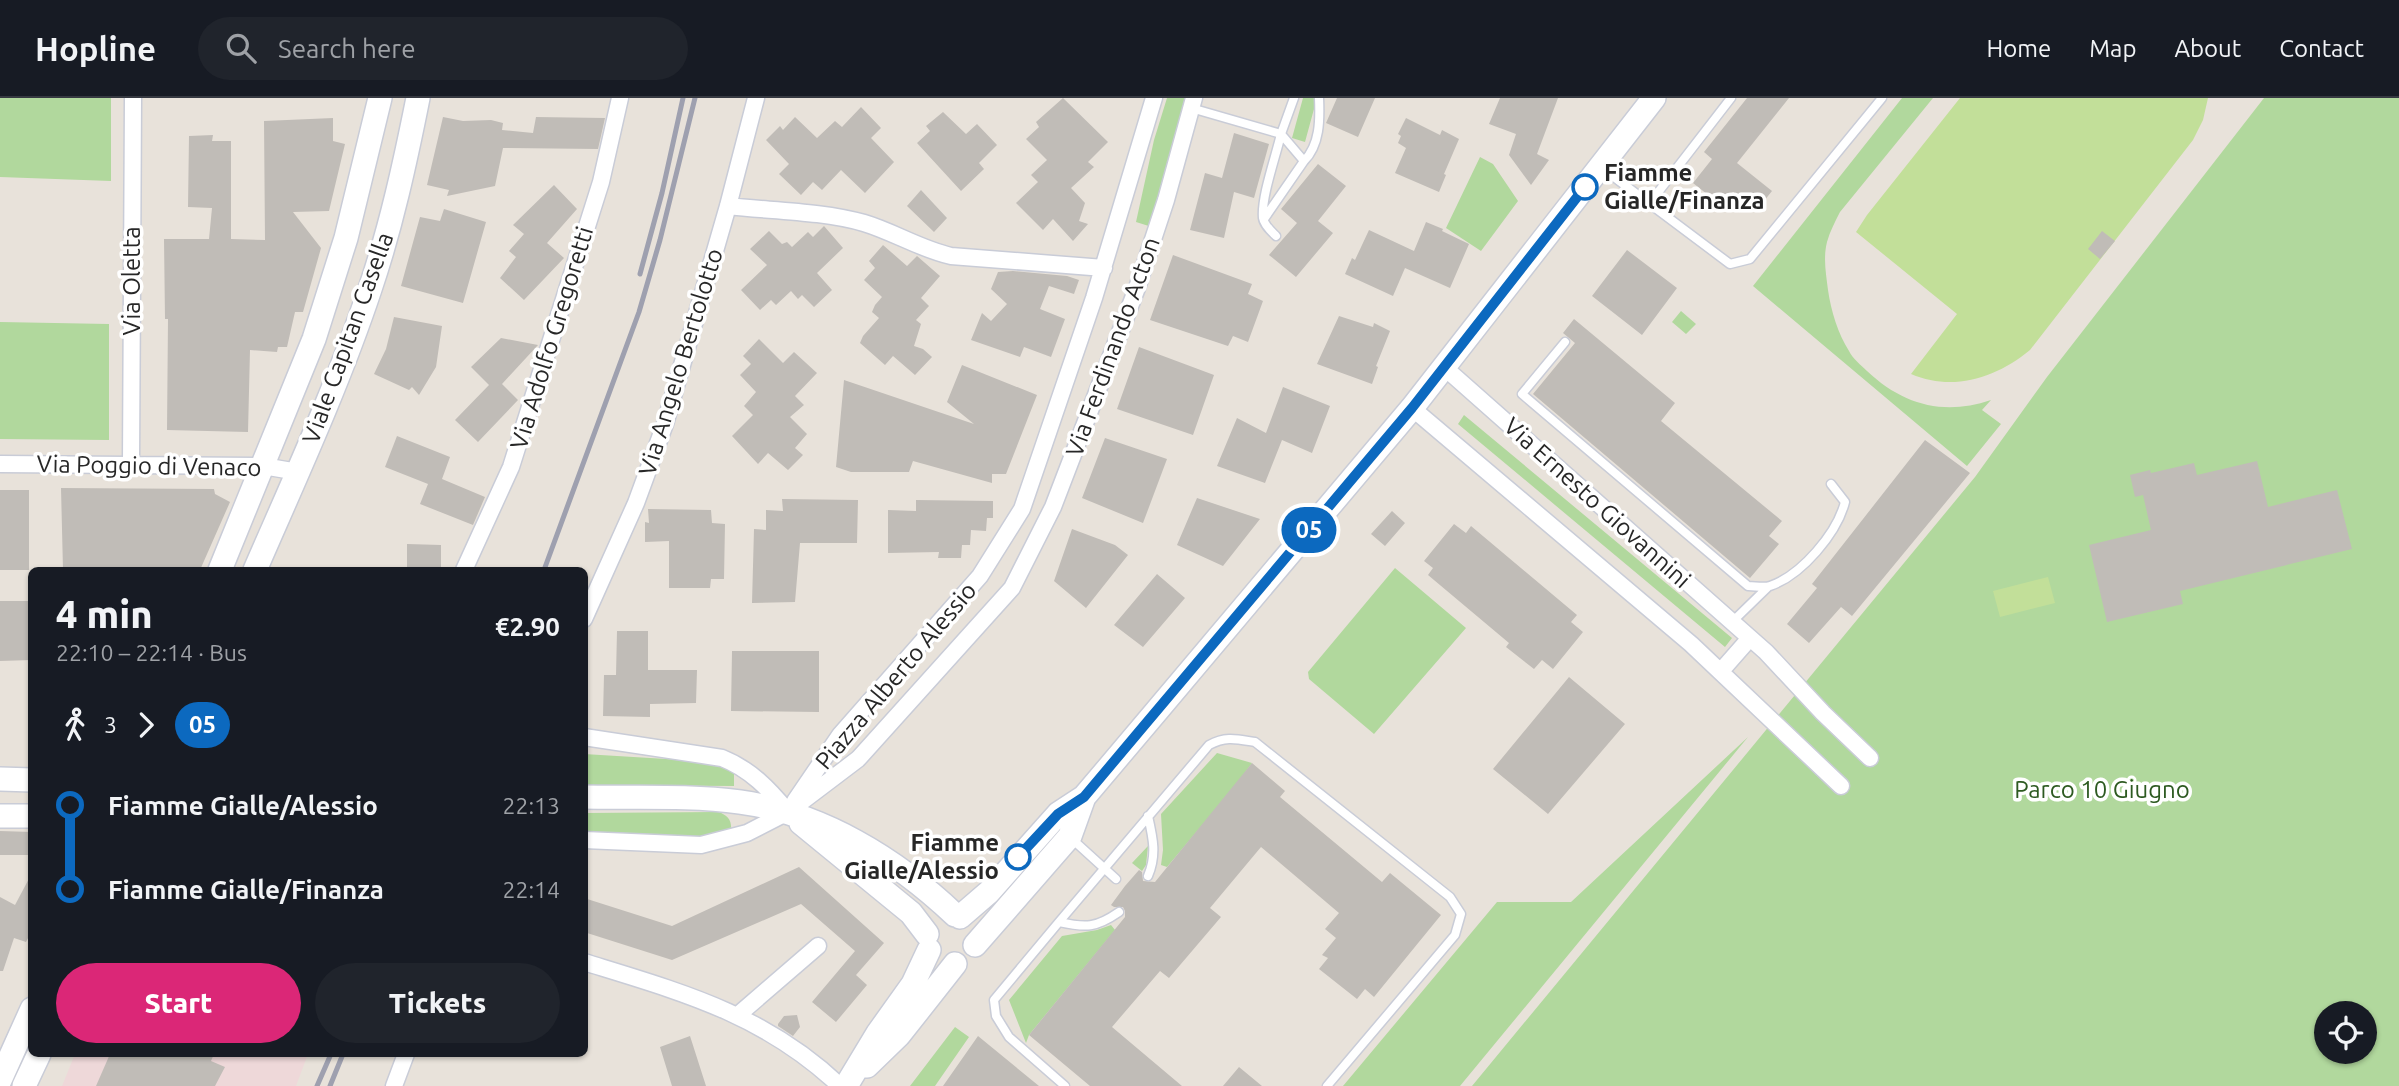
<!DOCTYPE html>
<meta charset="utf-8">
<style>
body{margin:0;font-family:Ubuntu,sans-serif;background:#20242c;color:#f1f3f6;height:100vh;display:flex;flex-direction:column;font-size:26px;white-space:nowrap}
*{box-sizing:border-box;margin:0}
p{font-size:23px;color:#9ea1a6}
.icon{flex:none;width:38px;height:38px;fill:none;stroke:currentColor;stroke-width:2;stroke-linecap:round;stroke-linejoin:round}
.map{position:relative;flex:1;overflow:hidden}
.details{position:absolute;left:28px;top:469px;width:560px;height:490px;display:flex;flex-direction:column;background:#171b24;border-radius:10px;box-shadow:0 2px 5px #0004}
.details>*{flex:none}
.badge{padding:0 14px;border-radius:23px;font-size:24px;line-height:46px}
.tools{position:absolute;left:2314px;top:903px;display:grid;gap:14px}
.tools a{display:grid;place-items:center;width:63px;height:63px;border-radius:50%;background:#171b24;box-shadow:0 2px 5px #0004;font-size:35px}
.map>.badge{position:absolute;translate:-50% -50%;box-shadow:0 0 0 4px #fff}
.legs{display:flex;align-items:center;gap:10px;height:77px;padding:0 28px;font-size:23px}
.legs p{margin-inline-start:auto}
.summary{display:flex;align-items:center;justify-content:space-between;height:119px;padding:0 28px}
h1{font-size:38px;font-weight:800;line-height:52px}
.button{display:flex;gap:14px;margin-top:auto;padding:14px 28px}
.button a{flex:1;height:80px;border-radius:42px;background:#db2777;color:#fff;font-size:28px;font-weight:800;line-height:80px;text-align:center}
.button a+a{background:#20242c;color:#f1f3f6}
ul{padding:0 28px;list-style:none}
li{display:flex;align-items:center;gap:24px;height:84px;font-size:26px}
li i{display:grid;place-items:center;width:10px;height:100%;margin:0 9px;background:currentColor}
li i::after{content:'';width:18px;height:18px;margin:-9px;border:5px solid;border-radius:50%;background:#171b24}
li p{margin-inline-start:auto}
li:first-child i{background:linear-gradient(#0000 50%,currentColor 0)}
li:last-child i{background:linear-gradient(currentColor 50%,#0000 0)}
header{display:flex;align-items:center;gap:42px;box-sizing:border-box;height:98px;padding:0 35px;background:#171b24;border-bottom:2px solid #363941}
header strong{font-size:33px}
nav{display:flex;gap:38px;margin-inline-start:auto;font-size:24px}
.search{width:490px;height:63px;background:#20242c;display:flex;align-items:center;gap:18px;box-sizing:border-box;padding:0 24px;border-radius:38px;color:#9ea1a6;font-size:26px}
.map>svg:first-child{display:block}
.medical{fill:#eed8d9}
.green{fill:#b1d89d;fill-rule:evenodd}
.pitch{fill:#c2df99}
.building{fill:#c0bcb7}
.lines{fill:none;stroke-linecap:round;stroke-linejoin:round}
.lane-casing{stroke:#c9ccd7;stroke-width:11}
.street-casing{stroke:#c9ccd7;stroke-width:19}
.secondary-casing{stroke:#c9ccd7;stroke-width:26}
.lane{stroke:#fff;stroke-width:8}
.street{stroke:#fff;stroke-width:16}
.secondary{stroke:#fff;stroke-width:23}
.rail{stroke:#9ea0af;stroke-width:5}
.line-1-casing{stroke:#fff;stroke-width:16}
.line-1{stroke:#0c69bf;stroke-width:10}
.stop-1-dot{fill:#fff;stroke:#0c69bf;stroke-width:3.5}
.labels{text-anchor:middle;stroke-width:7;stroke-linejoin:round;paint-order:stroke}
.stop-label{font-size:24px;font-weight:bold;fill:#272727;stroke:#fff;text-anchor:start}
.street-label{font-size:24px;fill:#272727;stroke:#fff}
.park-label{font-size:24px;fill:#2d5a21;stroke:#fff}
</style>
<header>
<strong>Hopline</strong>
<div class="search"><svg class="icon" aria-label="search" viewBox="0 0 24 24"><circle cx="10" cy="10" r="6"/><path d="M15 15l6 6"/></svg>Search here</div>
<nav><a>Home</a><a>Map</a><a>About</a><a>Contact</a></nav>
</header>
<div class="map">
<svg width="2399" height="988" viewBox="0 0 2399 988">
<rect width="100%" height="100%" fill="#e8e2da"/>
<path class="medical" d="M75,956H308L296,988H62Z"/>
<path class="green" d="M0,0H111V83L0,79Z
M1167,0H1186L1152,129L1136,124L1154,42Z
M1303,0H1317L1305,44L1292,40Z
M1902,0H1933L1840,114C1835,124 1830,133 1827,144C1823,160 1826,176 1828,192C1831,213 1838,236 1849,253C1853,261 1861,267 1867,273C1903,307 1944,318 1991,302L1982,312L2001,326L1967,368L1753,188Z
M2264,0H2399V988H1472L1975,379L2047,279ZM2326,915H2364V954H2326Z
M1480,59L1493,66L1518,103L1481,153L1446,130Z
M1681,213L1696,226L1686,236L1672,224Z
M0,224L109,226V342L0,341Z
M1464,317L1732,540L1725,549L1458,326Z
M1395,470L1466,530L1374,636L1309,581L1308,574Z
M1748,639L1460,988H1343L1497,804H1571Z
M1217,655L1252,665L1236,687L1167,769L1161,767L1163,752L1161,716Z
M584,656L683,662L734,669V688L585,687Z
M718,714C728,717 732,722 731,733L700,741L585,738V715Z
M1148,748L1146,767L1142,773L1132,765Z
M1111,827L1115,832L1029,937L1026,945L1009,902L1062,838L1097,832Z
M955,929L969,939L935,988H910Z"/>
<path class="pitch" d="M1960,0H2208L2203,22L2193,42L2030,252C1996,280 1953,294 1911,276L1957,216L1856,134L1867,117Z
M2048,479L2055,505L2000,519L1993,493Z"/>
<path class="building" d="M1063,0L1108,44L1088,64L1094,69L1071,90L1085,105L1079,123L1088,126L1073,143L1053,121L1043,132L1016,105L1038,84L1031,77L1047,62L1026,41L1039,29L1036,24Z
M1337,0H1375L1358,39L1326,25Z
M1500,0H1558L1537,56L1549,62L1531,87L1509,57L1516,36L1489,26Z
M1747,0H1789L1737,65L1772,93L1756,113L1733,94L1722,108L1693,85L1712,61L1704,54Z
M861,9L881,30L871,40L894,64L865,95L841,72L822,92L813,84L801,97L779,76L789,66L766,42L780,28L783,32L795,19L817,40L835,23L842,29Z
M943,14L966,36L977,26L997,47L979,65L984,71L961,93L917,45L930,33L926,28Z
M443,19L463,23L491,22L503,25L502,32L533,35L536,19L605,20L598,51L503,50L495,88L447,98L449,92L427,87Z
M333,20V43L345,46L329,113L293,114L321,150L303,214H295L287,249H278L277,254L250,252L248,334L167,332L168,221H165L164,141H209L212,110L188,109L189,38L213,37L212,43H231V141L265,142L264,23Z
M1406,20L1440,37L1442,32L1459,41L1444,76L1446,77L1439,94L1395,75L1406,50L1398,45L1401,38L1398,36Z
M1234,35L1269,46L1254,100L1234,94L1224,140L1190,132L1205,75L1222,80Z
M1318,66L1346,88L1318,123L1333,135L1296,179L1269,157L1297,125L1281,111Z
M554,87L577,111L547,145L564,160L524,202L500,180L516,159L509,153L524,136L513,127Z
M921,92L947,120L934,134L907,108Z
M444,111L486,124L463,205L401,188L420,119L440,123Z
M1426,124L1443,131L1442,133L1469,146L1450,190L1405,170L1393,198L1345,176L1352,160L1355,162L1369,132L1414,153Z
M824,128L843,150L817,175L832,192L814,209L802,197L798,201L791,193L776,207L771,202L760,212L741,192L767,167L750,151L769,133L782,146L787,144L792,149L808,134L813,139Z
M2102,133L2115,143L2100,161L2088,151Z
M883,147L907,168L917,158L940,178L921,200L929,208L916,222L921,226L914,248L923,251L932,259L915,277L893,258L885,267L860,245L863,238L879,220L872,214L875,207L882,199L864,182L875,170L869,163Z
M1627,152L1677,190L1642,237L1592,198Z
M1173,157L1252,186L1248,196L1263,203L1248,244L1233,238L1228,248L1150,222Z
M1013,173L1067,178L1079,182L1074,196L1049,188L1040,211L1065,221L1051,259L1024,249L1020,259L971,242L982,215L991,223L1007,206L991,191L998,174Z
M1339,218L1373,229L1374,225L1390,233L1376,268L1378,269L1372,286L1317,266Z
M394,219L442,228L436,269L419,297L412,289L409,292L374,276L386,251Z
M1574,221L1675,305L1661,323L1782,423L1769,438L1779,446L1750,480L1533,296L1575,245L1563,235Z
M501,240L538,247L502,286L518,302L478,344L455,322L489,287L471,269Z
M759,241L783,265L794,254L817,275L795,298L804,307L790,319L807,336L795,350L803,357L788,372L768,355L758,366L732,338L753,317L744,308L756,294L740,277L751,266L743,258Z
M1139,249L1214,277L1193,337L1117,311Z
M962,267L1037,297L1006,376H992V385L913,363L909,374H851L836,369L844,282L974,326L947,304Z
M1283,289L1330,308L1312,355L1282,342L1265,385L1217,368L1237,320L1266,335Z
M397,338L450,359L442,381L485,399L473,427L420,406L428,386L385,369Z
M1105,340L1167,361L1143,425L1082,400Z
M1925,342L1970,375L1852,518L1841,509L1809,545L1787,526L1817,490L1812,486Z
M2257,363L2268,409L2337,392L2352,451L2180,493L2183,506L2107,524L2089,447L2151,432L2143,397L2135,399L2130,377L2150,372L2151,375L2194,365L2197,377Z
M61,390L214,391L215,396L230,404L200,472H63Z
M0,392H29V472H0Z
M1197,400L1260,421L1223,468L1177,447Z
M782,401L858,402L857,445H800L795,504L752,505L754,431L766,432V412L783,413Z
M916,402L993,403V420H987L986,433L971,432L970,447H962L961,460H938L939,454L888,455V412L916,413Z
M648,411L711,412L712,425L725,426L724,481H711L710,490H669V443L645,444V424L649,425Z
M1392,413L1405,425L1385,448L1371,436Z
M1454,426L1466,435L1471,428L1577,517L1571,524L1583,534L1553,571L1542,562L1534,571L1506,549L1509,545L1428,477L1433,470L1424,463Z
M1072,431L1115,447L1128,457L1086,510L1054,483Z
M407,446L441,447V472H407Z
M1157,476L1185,500L1143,549L1114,527Z
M0,503H32V562L0,563Z
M617,533H648V572H697L696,605L650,606V619L603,618L604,577H616Z
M732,553H819V614L731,613Z
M1569,579L1625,626L1548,716L1493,671Z
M1252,665L1285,693L1280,699L1382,784L1390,775L1441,817L1374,899L1365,891L1357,901L1319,871L1328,860L1322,857L1336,840L1325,831L1339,815L1261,749L1210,810L1221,819L1169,880L1160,873L1112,929L1182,988H1090L1029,937L1125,819V813L1123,809H1114L1111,807L1125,788L1139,772L1142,774L1143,783L1155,784Z
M0,733L32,734V757H0Z
M799,769L884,845L856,877L867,887L836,924L812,904L855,853L801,806L672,862L584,834V800L672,828Z
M32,775V832L26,844L14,840L3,873H0V799L15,807Z
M797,917L800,929L793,938L778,928V926L784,918Z
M690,938L706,988H672L660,949Z
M978,938L1039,988H943Z
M110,956H214L211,963L225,969L215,988H96Z
M1239,969L1262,988H1223Z"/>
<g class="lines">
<g class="lane-casing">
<path id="lane" d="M1191,10L1281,36L1294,0
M1281,36L1304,63C1320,47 1320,22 1319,0
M1602,70L1730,166L1750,161L1882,0
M1649,106L1731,0
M1264,121L1304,63
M1276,138C1271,133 1264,127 1263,120C1261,99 1276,58 1281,36
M1565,244L1522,296L1748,488C1755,488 1764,490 1770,488C1802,477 1837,435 1845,404L1831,386
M1732,524L1768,489
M1148,718C1153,740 1157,757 1148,778
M1072,741L1116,781
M1119,814C1096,830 1086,830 1059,824L1209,647C1226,638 1236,641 1255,644L1450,799L1461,816L1455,837L1327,988
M1059,824L994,902L996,918L1009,939L1065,988"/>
</g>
<g class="street-casing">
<path id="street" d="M728,108C771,113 822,113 864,125C894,134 920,151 951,158L1104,170
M1445,270L1766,554L1823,615L1870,660
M1412,310L1691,546L1841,688
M0,366L263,368L298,374
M131,366L133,0
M464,472L511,369L601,84L620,0
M584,521L636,405L665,326L728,108L756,0
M1721,573L1750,540
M584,639L722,660C750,671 769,691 788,714
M795,703L840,637L980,478L1022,411L1094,200L1154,0
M584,742L701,747L747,735L788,714L858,661L1012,490L1053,409L1137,190L1166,102L1194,0
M584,864C681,894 764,916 840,988
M738,917L818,848
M394,988L406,956"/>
</g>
<g class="secondary-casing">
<path id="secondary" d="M220,472L314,241L346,140L380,0
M255,472C295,380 338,287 370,191C391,129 405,65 418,0
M0,681L32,682
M584,699C636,700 689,697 740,704C821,715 896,761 955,817
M0,718H32
M801,725L911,815L927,836
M960,819L989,794L1058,716L1084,699L1155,615L1412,310L1654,0
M975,847L1070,738L1084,699
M867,968L899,937L955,866
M0,982L32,911
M24,988L39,956
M846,988L878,935L913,886L929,852"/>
</g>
<use href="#lane" class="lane"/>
<use href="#street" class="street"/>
<use href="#secondary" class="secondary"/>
<path class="rail" d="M640,176L662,95L683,0
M544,472L639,214L660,142L695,0
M317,988L331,956
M330,988L343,956"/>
</g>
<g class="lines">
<g class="line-1-casing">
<path id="line-1" d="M1018,759L1058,716L1084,699L1137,636L1412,310L1585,89"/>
</g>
<use href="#line-1" class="line-1"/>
</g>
<g class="stop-1-dot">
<circle cx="1585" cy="89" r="12"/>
<circle cx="1018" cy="759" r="12"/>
</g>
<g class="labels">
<g class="stop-label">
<text x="1604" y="83">Fiamme<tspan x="1604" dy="28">Gialle/Finanza</tspan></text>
<text x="999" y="753" text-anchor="end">Fiamme<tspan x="999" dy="28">Gialle/Alessio</tspan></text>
</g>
<g class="street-label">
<text transform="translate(132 183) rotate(-90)" y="8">Via Oletta</text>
<text transform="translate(348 240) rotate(-70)" y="8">Viale Capitan Casella</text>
<text transform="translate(552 240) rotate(-73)" y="8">Via Adolfo Gregoretti</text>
<text transform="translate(1113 249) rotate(-70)" y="8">Via Ferdinando Acton</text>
<text transform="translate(681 264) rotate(-73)" y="8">Via Angelo Bertolotto</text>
<text transform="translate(149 368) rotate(1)" y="8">Via Poggio di Venaco</text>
<text transform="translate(1597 405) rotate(42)" y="8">Via Ernesto Giovannini</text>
<text transform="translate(896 578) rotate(-50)" y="8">Piazza Alberto Alessio</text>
</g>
<g class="park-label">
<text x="2102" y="700">Parco 10 Giugno</text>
</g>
</g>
</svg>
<div class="tools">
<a><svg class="icon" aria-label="locate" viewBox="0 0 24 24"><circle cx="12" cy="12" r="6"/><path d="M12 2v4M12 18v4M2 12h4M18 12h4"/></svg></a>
</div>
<b class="badge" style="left:1309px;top:432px;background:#0c69bf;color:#fff">05</b>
<section class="details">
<div class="summary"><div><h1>4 min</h1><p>22:10 – 22:14 · Bus</p></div><b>€2.90</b></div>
<div class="legs"><svg class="icon" aria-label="walk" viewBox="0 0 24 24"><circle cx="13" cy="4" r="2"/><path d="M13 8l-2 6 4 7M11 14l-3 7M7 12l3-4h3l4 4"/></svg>3<svg class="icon" aria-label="forward" viewBox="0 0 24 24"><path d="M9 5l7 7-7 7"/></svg><b class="badge" style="background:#0c69bf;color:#fff">05</b></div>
<ul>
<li><i style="color:#0c69bf"></i><b>Fiamme Gialle/Alessio</b><p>22:13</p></li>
<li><i style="color:#0c69bf"></i><b>Fiamme Gialle/Finanza</b><p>22:14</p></li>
</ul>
<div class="button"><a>Start</a><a>Tickets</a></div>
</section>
</div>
